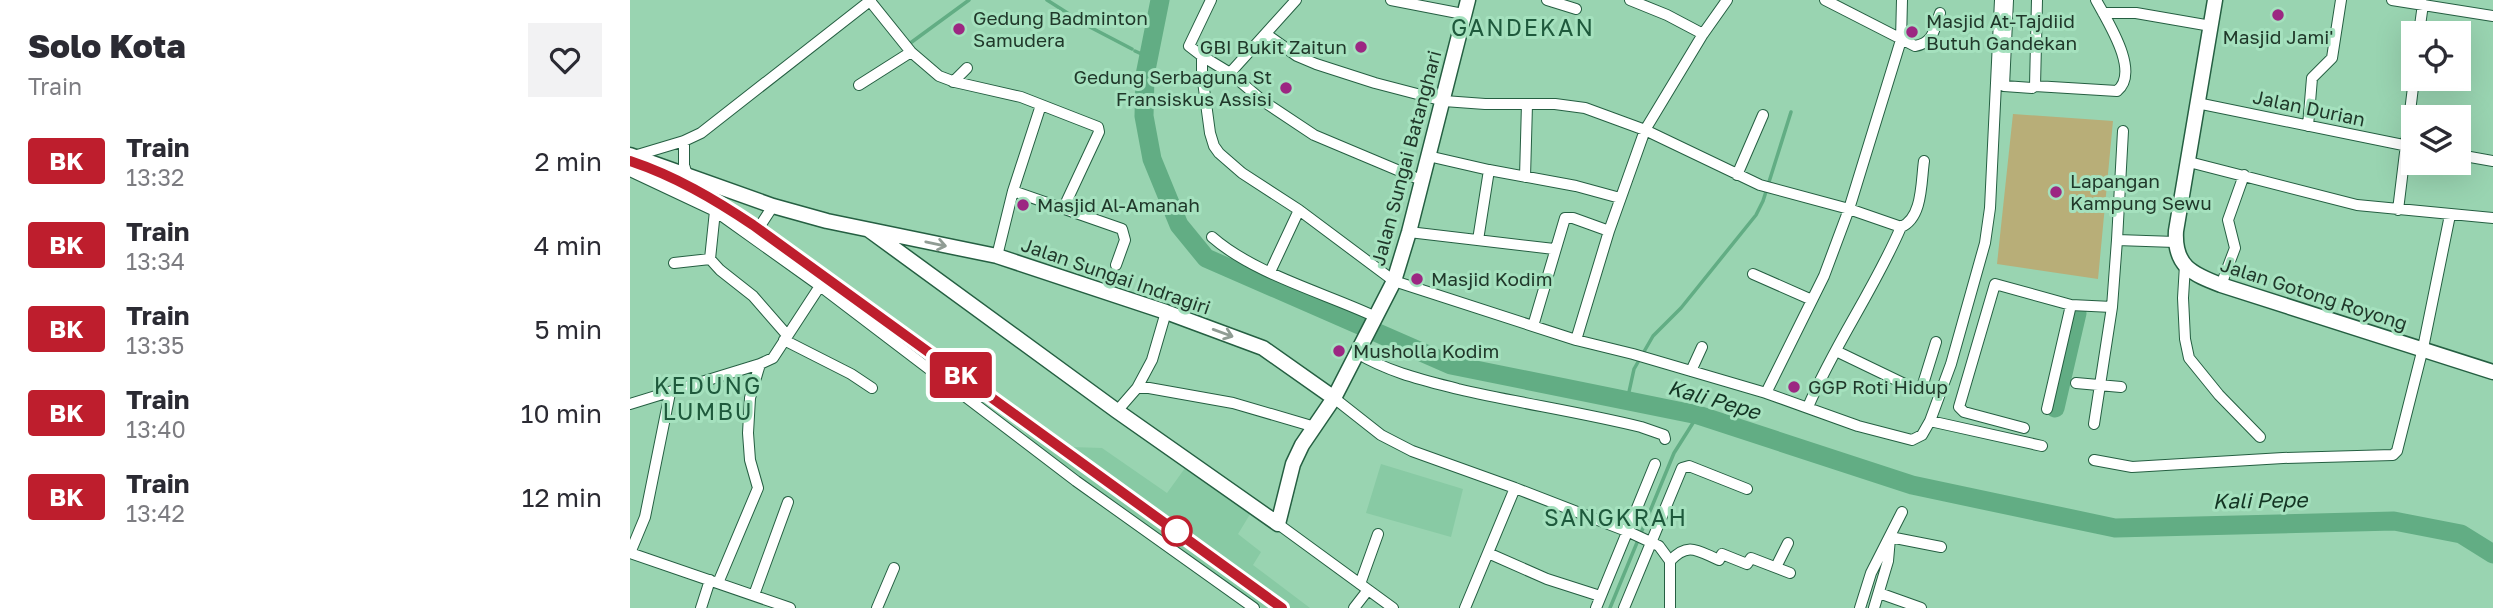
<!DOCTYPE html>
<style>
body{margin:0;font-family:"Golos Text",sans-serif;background:#f2f2f3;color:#2b2b33;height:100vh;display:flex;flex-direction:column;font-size:26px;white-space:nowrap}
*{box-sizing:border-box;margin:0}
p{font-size:23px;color:#7c7c81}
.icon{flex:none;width:38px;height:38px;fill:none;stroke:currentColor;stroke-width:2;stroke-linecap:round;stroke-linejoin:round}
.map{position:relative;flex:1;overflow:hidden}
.side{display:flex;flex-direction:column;background:#fff;width:630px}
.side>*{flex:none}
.badge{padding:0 14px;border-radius:5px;font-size:24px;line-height:46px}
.controls{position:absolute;left:1771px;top:21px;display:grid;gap:14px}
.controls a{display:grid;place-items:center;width:70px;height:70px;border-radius:0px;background:#fff;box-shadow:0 7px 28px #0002;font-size:35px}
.map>.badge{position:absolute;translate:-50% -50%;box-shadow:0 0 0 4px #fff}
.round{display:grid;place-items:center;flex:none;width:74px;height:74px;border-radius:0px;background:#f2f2f3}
.summary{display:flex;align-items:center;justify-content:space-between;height:119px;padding:0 28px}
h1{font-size:33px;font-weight:800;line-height:52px}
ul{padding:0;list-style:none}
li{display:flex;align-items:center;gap:21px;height:84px;padding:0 28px}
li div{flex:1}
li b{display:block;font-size:26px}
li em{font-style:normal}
li .badge{min-width:77px;font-weight:700;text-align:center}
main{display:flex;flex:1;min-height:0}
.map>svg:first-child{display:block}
.built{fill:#88caa4}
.green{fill:#b8ae78}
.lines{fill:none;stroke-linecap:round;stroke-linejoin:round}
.stream{stroke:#62ad84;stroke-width:3.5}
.river{stroke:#62ad84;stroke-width:19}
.street-casing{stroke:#255f42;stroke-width:12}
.secondary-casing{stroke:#255f42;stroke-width:17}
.street{stroke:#fff;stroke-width:10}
.secondary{stroke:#fff;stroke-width:14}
.rail-casing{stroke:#4b705a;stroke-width:6}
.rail{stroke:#a5e1be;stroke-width:3.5;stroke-dasharray:10;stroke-linecap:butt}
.oneway{stroke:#909c94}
.line-casing{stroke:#fff;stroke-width:16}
.line{stroke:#be1e2d;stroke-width:10}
.poi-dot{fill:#9c2782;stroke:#a5e1be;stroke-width:2.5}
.stop-dot{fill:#fff;stroke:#be1e2d;stroke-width:3.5}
.labels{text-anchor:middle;stroke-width:6;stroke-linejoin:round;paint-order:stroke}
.poi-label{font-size:19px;fill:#20382a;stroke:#a5e1be;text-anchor:start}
.street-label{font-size:19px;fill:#20382a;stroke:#a5e1be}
.water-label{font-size:21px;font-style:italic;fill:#133423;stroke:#a5e1be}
.quarter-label{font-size:23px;letter-spacing:2px;fill:#1e593c;stroke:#a5e1be}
</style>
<main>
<section class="side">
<div class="summary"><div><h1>Solo Kota</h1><p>Train</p></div><a class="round"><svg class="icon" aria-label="heart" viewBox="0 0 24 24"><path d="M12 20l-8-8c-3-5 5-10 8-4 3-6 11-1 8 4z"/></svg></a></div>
<ul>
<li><span class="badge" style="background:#be1e2d;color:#fff">BK</span><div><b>Train</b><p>13:32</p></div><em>2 min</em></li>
<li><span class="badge" style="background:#be1e2d;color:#fff">BK</span><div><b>Train</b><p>13:34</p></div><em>4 min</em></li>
<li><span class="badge" style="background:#be1e2d;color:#fff">BK</span><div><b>Train</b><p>13:35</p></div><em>5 min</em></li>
<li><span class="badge" style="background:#be1e2d;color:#fff">BK</span><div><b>Train</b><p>13:40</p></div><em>10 min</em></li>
<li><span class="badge" style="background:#be1e2d;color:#fff">BK</span><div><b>Train</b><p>13:42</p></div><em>12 min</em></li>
</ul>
</section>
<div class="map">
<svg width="1863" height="608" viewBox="0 0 1863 608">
<rect width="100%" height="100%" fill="#99d4b1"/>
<path class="built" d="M99,203L146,233L441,447L472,448L537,493L558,464L622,511L608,534L631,552L623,565L680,608H632L400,440L391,426L159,253L92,209Z
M751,464L833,489L821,537L736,513Z"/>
<path class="green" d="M1383,114L1483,121L1468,279L1367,264Z"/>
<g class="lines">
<path class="stream" d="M417,0L458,26L502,49
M279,44L339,0
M505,51L516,56L515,75
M997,401L1004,369L1023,336L1051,308L1126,215L1133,201L1161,112
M980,608L1044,453L1068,415"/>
<path class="river" d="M530,0L515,75L514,116L522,159L549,225L576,258L821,365L1068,415L1282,485L1485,528L1764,521L1831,534L1863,554
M1425,408L1447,313"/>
<g class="street-casing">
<path id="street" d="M581,0L559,46L572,56V74L580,133L584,146L589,153L612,173L669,210L764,281L946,340L1003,354L1136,393L1228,426L1282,440L1292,435L1300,421L1321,364L1355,243L1360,208L1370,0
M761,0L833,14
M917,0L946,9
M1000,0L1037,15L1073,34
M1195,0L1285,46C1304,43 1304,29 1310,13
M1378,0L1374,86L1402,88L1405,86
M1407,0L1405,86L1487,91C1511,72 1477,21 1466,0
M1762,0L1863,16
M240,1L281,52L309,76L325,82L391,97L468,127L469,132L433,209
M1473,13H1506L1581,26
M1789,33L1793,4
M636,34L667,56L686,64L745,83L814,101L855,104H925L955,108L1015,130L1130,185L1219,209L1271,227
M572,56L600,73L633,101L684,135L791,180
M600,73L666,0
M323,82L337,68
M229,85L281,52
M1567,103L1783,147
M1678,126L1682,78L1702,58L1711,0
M54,141V165L57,175
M1829,155L1863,161
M4,156L54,141L71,133L241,0
M798,156L859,170L946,186L990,198
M1559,162L1727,205L1863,218
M0,171L85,211L190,286
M1107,175L1133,115
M895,177L897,104
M383,191L492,229L495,240L486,265
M1768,210L1784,79
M130,226L143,206
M779,232L924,249
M582,237C624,274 695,293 746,317
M848,240L859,170
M1487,240L1493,131
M367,256L383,191L411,105
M80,259L85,211
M44,263L80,259L90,270L123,296L157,335
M1555,265L1553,298L1555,339L1559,358L1589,395L1630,437
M640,272L669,210
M1123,274L1182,300
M1591,285L1605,248L1598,220L1614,175
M903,326L935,218H943L979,231
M154,340L221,374L242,388
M946,340L979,231L1015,130L1073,34L1097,0
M1206,351L1287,390L1293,384L1306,342
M727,353C758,372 793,380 828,389C888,403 950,412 1011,427L1034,435L1035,439
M1061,371L1072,347
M1446,383L1491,387
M507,388L522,360L536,312
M40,393L15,517L0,553L160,608
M1136,393L1194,276L1219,209L1271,40L1272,0
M704,398L751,435L782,451L885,488L999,532L1029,546L1040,561V608
M0,404L130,364L143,358L190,286L446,481L624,608
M1178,407C1204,345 1244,290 1271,227C1293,218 1291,181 1294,161
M1417,409L1441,305
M487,411L507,388H519L603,403L685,427
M1300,421L1412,446
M1464,424L1482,307L1487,240L1545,242
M1394,428L1334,412L1329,407L1365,284L1441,305L1482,307
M1464,460L1502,467L1653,458L1763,455L1767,451L1793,348L1820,215
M648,524L763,608
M1260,537L1311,547
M858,553L917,579L970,596
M1040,561C1058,541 1068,551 1089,560L1092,554L1117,564L1121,558L1160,573
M1146,567L1158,543
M88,583L128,488L120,460L118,433L120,398L130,364
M730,584L748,534
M1249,593L1291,608
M124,595L158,502
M71,608L80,580
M247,608L264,568
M724,608L738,590
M835,608L885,488
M966,608L1025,464
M994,608L1052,468L1059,466L1117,489
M1230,608L1241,573L1272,512
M1244,608L1258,561L1260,538"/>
</g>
<g class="secondary-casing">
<path id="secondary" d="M1585,0L1546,231C1544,266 1562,274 1591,285L1863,372
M0,155L143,206L197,221L367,256L536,312L633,348L704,398
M239,230L487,411L648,524L663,464L672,445L704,398L764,281L779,232L838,0"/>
</g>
<use href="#street" class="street"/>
<use href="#secondary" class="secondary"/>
<g class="rail-casing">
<path id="rail" d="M0,161L47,179L123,225L652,608"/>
</g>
<use href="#rail" class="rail"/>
</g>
<defs><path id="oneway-shaft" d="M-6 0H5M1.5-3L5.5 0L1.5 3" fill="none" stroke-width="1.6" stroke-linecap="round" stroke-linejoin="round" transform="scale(1.75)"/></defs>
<g class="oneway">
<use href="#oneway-shaft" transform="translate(306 244) rotate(12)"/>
<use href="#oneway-shaft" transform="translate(593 333) rotate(20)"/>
</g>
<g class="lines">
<g class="line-casing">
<path id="line" d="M0,161C45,176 84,199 123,225L652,608"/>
</g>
<use href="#line" class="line"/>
</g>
<g class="poi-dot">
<circle cx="1648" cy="15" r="7"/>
<circle cx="329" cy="29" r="7"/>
<circle cx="1282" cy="32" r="7"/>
<circle cx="731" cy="47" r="7"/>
<circle cx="656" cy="88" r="7"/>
<circle cx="1426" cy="192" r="7"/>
<circle cx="393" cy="205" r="7"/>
<circle cx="787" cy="279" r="7"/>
<circle cx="709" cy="351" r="7"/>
<circle cx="1164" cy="387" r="7"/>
</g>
<circle class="stop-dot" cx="547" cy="531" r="14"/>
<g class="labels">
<g class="poi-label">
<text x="343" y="25">Gedung Badminton<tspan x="343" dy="22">Samudera</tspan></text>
<text x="1296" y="28">Masjid At-Tajdiid<tspan x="1296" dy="22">Butuh Gandekan</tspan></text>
<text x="1648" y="44" text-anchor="middle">Masjid Jami'</text>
<text x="717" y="54" text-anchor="end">GBI Bukit Zaitun</text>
<text x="642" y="84" text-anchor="end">Gedung Serbaguna St<tspan x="642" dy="22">Fransiskus Assisi</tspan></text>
<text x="1440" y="188">Lapangan<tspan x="1440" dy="22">Kampung Sewu</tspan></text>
<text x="407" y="212">Masjid Al-Amanah</text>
<text x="801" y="286">Masjid Kodim</text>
<text x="723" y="358">Musholla Kodim</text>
<text x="1178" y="394">GGP Roti Hidup</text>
</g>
<g class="street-label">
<text transform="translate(1679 108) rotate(12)" y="7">Jalan Durian</text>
<text transform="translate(776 158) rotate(-75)" y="7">Jalan Sungai Batanghari</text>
<text transform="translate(486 276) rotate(19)" y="7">Jalan Sungai Indragiri</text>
<text transform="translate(1684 294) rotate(18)" y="7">Jalan Gotong Royong</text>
</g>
<g class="water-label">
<text transform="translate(1084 400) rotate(16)" y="7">Kali Pepe</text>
<text transform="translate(1630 501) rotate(-1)" y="7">Kali Pepe</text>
</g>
<g class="quarter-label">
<text x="893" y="36">GANDEKAN</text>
<text x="78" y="394">KEDUNG<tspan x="78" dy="26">LUMBU</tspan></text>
<text x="986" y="526">SANGKRAH</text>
</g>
</g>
</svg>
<div class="controls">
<a><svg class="icon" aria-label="locate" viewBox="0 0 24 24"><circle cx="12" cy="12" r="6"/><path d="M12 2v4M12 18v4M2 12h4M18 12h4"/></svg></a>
<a><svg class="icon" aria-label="layers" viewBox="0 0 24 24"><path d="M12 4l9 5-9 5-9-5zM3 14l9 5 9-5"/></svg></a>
</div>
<b class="badge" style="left:331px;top:375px;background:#be1e2d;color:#fff">BK</b>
</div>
</main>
